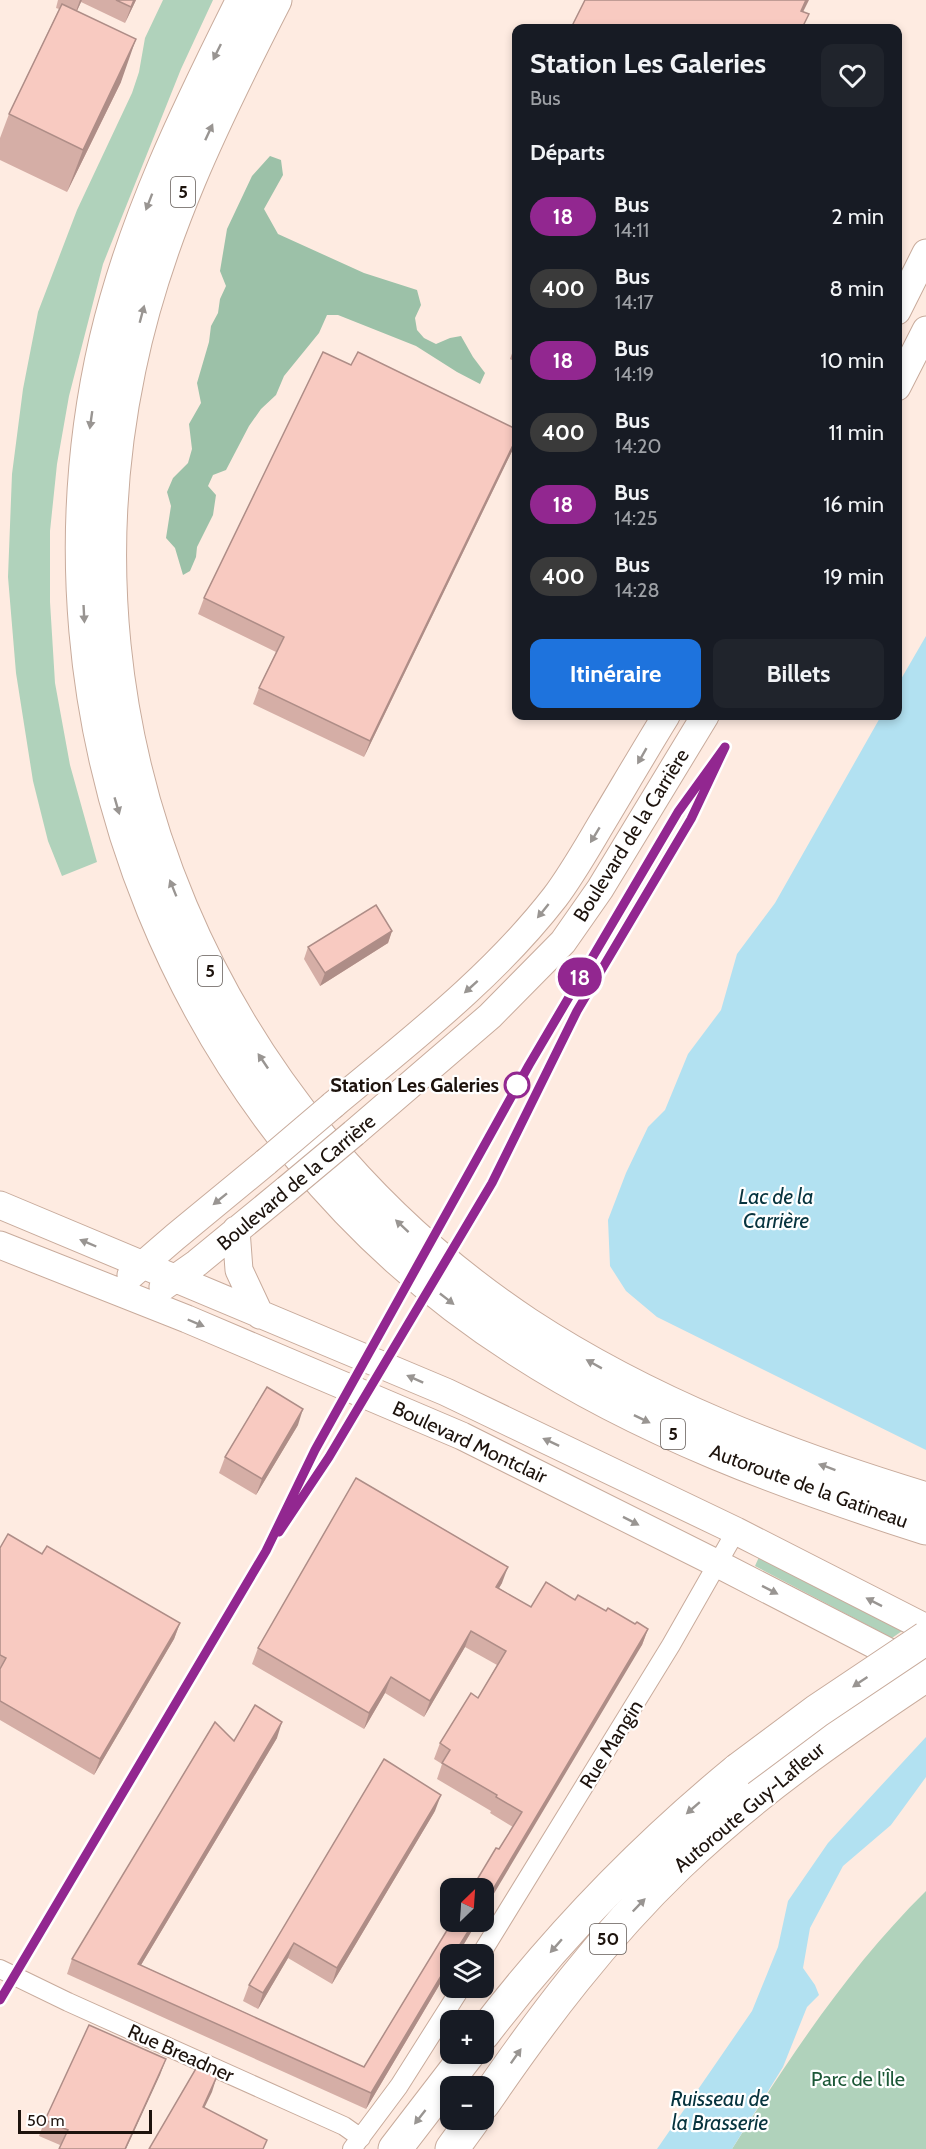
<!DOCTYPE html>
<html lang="fr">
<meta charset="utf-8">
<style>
body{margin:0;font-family:Cabin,sans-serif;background:#20242c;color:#f1f3f6;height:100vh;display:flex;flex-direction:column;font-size:22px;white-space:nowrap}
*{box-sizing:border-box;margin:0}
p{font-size:20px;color:#9ea1a6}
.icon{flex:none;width:33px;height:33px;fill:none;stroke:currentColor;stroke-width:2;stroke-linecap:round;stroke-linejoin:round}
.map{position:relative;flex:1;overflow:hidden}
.sheet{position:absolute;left:512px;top:24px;width:390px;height:696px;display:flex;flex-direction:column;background:#171b24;border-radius:12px;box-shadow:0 3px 9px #0003}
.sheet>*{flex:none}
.badge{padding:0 12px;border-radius:20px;font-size:21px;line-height:39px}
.needle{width:39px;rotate:25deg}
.buttons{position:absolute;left:440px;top:1878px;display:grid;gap:12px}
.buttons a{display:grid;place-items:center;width:54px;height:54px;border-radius:12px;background:#171b24;box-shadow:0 3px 9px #0003;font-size:30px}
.scale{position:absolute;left:18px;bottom:15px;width:134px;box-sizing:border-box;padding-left:6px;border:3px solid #1d130d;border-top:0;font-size:16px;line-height:21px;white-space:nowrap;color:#1d130d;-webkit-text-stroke:4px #fff;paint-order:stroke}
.map>.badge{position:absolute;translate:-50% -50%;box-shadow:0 0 0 3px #fff}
h2{padding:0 18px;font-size:22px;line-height:54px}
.round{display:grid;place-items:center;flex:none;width:63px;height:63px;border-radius:12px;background:#20242c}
.summary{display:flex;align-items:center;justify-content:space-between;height:102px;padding:0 18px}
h1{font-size:28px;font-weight:700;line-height:45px}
.button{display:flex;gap:12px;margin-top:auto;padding:12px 18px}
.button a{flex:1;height:69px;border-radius:12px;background:#1e73dd;color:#fff;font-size:24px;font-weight:700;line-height:69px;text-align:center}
.button a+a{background:#20242c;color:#f1f3f6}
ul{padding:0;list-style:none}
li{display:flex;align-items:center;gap:18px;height:72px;padding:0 18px}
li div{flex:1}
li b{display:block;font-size:22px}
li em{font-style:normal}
li .badge{min-width:66px;font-weight:700;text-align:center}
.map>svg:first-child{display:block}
.green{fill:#b0d2bb}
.forest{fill:#9cc1a8}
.water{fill:#b2e1f1}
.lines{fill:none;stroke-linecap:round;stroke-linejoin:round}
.minor-casing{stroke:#c8ab9c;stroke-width:20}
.secondary-casing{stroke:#c8ab9c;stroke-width:29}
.motorway-casing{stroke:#c8ab9c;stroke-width:35}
.minor{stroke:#fff;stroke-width:18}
.secondary{stroke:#fff;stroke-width:27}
.motorway{stroke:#fff;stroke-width:33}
.secondary-bridge-casing{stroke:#c8ab9c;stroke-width:29;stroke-linecap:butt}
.motorway-bridge-casing{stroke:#c8ab9c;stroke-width:35;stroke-linecap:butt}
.secondary-bridge{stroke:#fff;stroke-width:27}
.motorway-bridge{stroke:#fff;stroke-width:33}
.wall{fill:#d5aea6}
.shaded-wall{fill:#ae8d87}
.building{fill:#f8cac1;stroke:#ae8d87;stroke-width:1.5}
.oneway{fill:#999592}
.line-casing{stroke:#fff;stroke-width:14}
.line{stroke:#922790;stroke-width:9}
.stop-dot{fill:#fff;stroke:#922790;stroke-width:3}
.labels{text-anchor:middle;stroke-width:4.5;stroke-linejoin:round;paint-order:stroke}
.shield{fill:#fff;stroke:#615a56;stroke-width:1.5}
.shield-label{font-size:18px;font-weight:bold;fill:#1d130d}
.street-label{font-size:20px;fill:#1d130d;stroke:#fff}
.stop-label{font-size:20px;font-weight:bold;fill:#1d130d;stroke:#fff;text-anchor:end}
.park-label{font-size:20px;fill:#1c5837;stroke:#fff}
.water-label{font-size:21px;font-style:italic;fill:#07343f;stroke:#fff}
</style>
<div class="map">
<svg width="926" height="2149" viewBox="0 0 926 2149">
<rect width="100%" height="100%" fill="#feebe1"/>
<path class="green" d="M163,0H213L181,69L103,264L69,396L57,464L50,531V602L55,683L70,765L97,862L62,876L48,841L33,781L16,673L8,577L12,474L23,389L38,312L77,210L132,93L139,72L145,38Z
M759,1557L902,1631L892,1638L755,1566Z
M926,1891V2149H732C789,2058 849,1967 926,1891Z"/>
<path class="forest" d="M270,156L281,160L283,175L264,209L278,234L364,273L417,290L421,305L415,318L417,330L424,338L436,344L450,338L461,336L473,357L485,373L480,384L457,372L416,346L338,315H327L319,333L284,376L276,395L261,409L249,426L226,470L213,475L208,486L216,495L213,515L197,547L196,557L190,571L183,575L175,548L166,538L171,506L167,492L173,478L188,463L192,449L189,424L201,403L197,383L209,342L211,326L218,313L220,299L226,286L220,271L227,229L252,176Z"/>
<path class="water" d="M926,636V1450L657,1317L626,1291L610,1266L608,1220L626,1173L648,1127L665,1110L688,1054L721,1010L737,954L775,903L881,716H897V686Z
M926,1737V1777L891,1825L843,1866L810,1928L803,1968L815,1985L819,1995L807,2007L783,2067L732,2149H657L752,2011L778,1947L788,1901L828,1843Z"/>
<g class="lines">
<g class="minor-casing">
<path id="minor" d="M481,1954L671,1645L736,1531
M0,1969L68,2002L344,2126L361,2138
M352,2149L399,2086L461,1988"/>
</g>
<g class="secondary-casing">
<path id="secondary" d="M897,311L926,253
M897,387L926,330
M333,1105C411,1040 493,977 555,897C573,873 588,846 603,821C624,786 645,750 666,716
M354,1133L490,1016L563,942L600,889L705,716
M0,1205L446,1392L736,1531L926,1628
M236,1230L239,1270L260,1315
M0,1245L187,1319L462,1436L718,1564L914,1665
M131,1275L175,1237L266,1162
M163,1287L197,1263L287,1189"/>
</g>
<g class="motorway-casing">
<path id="motorway" d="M243,0C188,110 134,220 106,340C17,726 184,1137 518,1350C643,1431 784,1483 926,1528
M275,0C214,119 156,237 129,369C51,741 213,1115 527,1324C649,1404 787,1457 926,1499
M483,2034C558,1936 643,1848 738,1770
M483,2104C541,2019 603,1937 678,1865C753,1793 839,1733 926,1675
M395,2149L468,2054
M452,2149L473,2120"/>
</g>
<use href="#minor" class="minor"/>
<use href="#secondary" class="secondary"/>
<use href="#motorway" class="motorway"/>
<g class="secondary-bridge-casing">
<path id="secondary-bridge" d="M266,1162L333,1105
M287,1189L354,1133"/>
</g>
<g class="motorway-bridge-casing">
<path id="motorway-bridge" d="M738,1770L817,1711L926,1638"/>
</g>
<use href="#secondary-bridge" class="secondary-bridge"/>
<use href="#motorway-bridge" class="motorway-bridge"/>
</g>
<path class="wall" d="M58,0H136L125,23L81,2L77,11L121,82L67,192L0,160V138L9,114L59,9L56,8Z
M516,322V332L513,330Z
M516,342V362L510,359Z
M514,447L364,757L253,704L259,688L276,652L198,614L204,598Z
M392,931L388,943L320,986L304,959L308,947Z
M298,1425L256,1495L219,1473L225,1457Z
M0,1548L42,1554L180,1623L174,1639L94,1775L0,1720Z
M502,1583L499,1588L531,1607L575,1600L648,1629L642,1645L499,1849L513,1827L490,1813L491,1811L437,1779L442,1764L434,1759L440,1743L478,1698L497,1665L465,1647L424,1717L385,1693L364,1729L252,1664L258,1648Z
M277,1738L141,1965L364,2067L452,1922H477L458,1954H450V1967L366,2109L67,1974L72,1959L234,1741Z
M435,1811L332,1984L288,1958L258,2009L243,2001L249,1985Z
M160,2075L60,2145L39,2136L45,2120Z"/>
<path class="shaded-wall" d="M80,0H82L74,17Z
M134,0H136L125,23L131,7Z
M806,0H809L795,28L801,11Z
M136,39L121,82L67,192L83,150Z
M516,439L514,447L364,757L370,741Z
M392,931L388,943L320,986L325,973Z
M303,1409L298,1425L256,1495L262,1479Z
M508,1567L502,1583L490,1603L496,1587Z
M180,1623L174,1639L94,1775L100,1759Z
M648,1629L642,1645L483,1912V1906Z
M471,1631L465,1647L424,1717L430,1701Z
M391,1677L385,1693L364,1729L369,1713Z
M282,1722L277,1738L132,1980L138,1964Z
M441,1795L435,1811L332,1984L337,1968Z
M474,1922H477L458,1954H454Z
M294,1943L288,1958L258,2009L263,1993Z
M450,1961V1967L366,2109L371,2093Z
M166,2059L160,2075L126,2149H125Z
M217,2076L212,2092L197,2123L203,2107Z"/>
<path class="building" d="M116,0H134L131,7Z
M585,0H806L801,11L809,14L802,28H571Z
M62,4L136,39L83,150L9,114Z
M323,352L351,365L358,352L516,429V439L370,741L259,688L284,637L204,598Z
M376,905L392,931L325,973L308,947Z
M267,1387L303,1409L262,1479L225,1457Z
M356,1478L508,1567L496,1587L531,1607L546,1582L575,1600L578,1595L606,1611L608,1608L635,1624L637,1622L648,1629L483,1906V1888H472L496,1848L499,1849L522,1812L496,1797L497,1795L442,1763L450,1750L440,1743L471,1693L478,1698L506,1651L471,1631L430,1701L391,1677L369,1713L258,1648Z
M8,1534L42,1554L47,1546L180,1623L100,1759L0,1701V1669L6,1658L0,1655V1548Z
M255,1705L282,1722L138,1964L364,2067L452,1922H474L454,1954H450V1961L371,2093L72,1959L215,1722L234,1741Z
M384,1759L441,1795L337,1968L294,1943L263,1993L249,1985Z
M89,2025L166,2059L125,2149H59L68,2130L45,2120Z
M198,2065L217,2076L203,2107L267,2140L263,2149H149Z"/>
<defs><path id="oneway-solid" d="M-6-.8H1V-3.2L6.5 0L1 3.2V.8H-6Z" transform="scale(1.5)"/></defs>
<g class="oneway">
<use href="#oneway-solid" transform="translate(217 52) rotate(116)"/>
<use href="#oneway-solid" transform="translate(209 132) rotate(-65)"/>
<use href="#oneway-solid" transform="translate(149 202) rotate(111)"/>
<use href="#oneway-solid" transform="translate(142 314) rotate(-75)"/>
<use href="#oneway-solid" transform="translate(91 420) rotate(98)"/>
<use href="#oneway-solid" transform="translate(84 614) rotate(87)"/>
<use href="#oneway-solid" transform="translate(642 756) rotate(120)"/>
<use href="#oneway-solid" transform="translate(117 806) rotate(74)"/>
<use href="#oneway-solid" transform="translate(595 835) rotate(121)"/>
<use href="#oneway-solid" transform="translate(173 888) rotate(-112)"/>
<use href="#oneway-solid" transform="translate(543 911) rotate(129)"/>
<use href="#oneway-solid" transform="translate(471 987) rotate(138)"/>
<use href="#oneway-solid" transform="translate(263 1061) rotate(-124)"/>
<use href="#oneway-solid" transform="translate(220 1199) rotate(141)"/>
<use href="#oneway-solid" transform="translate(402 1226) rotate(-137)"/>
<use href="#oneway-solid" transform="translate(88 1243) rotate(-157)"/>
<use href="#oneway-solid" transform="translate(447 1299) rotate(38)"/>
<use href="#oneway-solid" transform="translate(196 1323) rotate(23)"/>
<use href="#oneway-solid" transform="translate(594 1364) rotate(-151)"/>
<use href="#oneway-solid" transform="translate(415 1379) rotate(-156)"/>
<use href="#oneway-solid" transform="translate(642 1419) rotate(26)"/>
<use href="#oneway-solid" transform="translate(551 1442) rotate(-155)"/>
<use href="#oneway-solid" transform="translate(827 1467) rotate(-160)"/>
<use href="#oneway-solid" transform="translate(631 1521) rotate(27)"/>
<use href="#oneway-solid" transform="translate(770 1590) rotate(27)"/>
<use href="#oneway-solid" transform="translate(874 1602) rotate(-153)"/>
<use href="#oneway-solid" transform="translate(860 1682) rotate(146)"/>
<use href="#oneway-solid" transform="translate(693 1808) rotate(139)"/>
<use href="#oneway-solid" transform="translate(639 1905) rotate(-46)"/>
<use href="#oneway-solid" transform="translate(556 1946) rotate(131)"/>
<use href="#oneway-solid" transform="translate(516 2056) rotate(-55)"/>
<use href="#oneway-solid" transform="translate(420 2117) rotate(128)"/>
</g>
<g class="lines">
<g class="line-casing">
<path id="line" d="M0,2000L266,1551L315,1450L529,1065L678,812L725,747L691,819L577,1011L492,1183L329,1457L279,1532"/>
</g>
<use href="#line" class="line"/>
</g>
<circle class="stop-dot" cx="517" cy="1085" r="12"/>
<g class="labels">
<g class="shield">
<rect x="171" y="177" width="24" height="30" rx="4.5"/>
<rect x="198" y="956" width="24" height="30" rx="4.5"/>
<rect x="661" y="1419" width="24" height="30" rx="4.5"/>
<rect x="590" y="1924" width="36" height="30" rx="4.5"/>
</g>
<g class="shield-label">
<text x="183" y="198">5</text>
<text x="210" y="977">5</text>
<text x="673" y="1440">5</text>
<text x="608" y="1945">50</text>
</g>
<g class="street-label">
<text transform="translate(631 835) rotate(-58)" y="7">Boulevard de la Carrière</text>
<text transform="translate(296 1182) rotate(-40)" y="7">Boulevard de la Carrière</text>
<text transform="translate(470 1442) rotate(25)" y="7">Boulevard Montclair</text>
<text transform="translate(809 1486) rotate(20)" y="7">Autoroute de la Gatineau</text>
<text transform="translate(611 1744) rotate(-58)" y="7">Rue Mangin</text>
<text transform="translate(749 1807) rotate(-40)" y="7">Autoroute Guy-Lafleur</text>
<text transform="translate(181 2053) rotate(24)" y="7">Rue Breadner</text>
</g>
<g class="stop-label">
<text x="499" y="1092">Station Les Galeries</text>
</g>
<g class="park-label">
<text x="858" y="2086">Parc de l'Île</text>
</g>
<g class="water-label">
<text x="776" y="1204">Lac de la<tspan x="776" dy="24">Carrière</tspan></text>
<text x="720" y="2106">Ruisseau de<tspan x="720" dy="24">la Brasserie</tspan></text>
</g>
</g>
</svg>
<div class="buttons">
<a><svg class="needle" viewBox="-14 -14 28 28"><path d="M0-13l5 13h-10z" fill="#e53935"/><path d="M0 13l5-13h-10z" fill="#9ea1a6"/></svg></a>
<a><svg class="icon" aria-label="layers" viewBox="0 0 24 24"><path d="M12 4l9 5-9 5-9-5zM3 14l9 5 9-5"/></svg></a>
<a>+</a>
<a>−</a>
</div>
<div class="scale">50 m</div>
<b class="badge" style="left:580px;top:977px;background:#922790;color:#fff">18</b>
<section class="sheet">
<div class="summary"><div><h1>Station Les Galeries</h1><p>Bus</p></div><a class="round"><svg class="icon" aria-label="heart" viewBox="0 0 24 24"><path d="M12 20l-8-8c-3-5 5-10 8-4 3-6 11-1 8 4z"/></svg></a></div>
<h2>Départs</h2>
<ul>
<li><span class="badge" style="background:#922790;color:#fff">18</span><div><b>Bus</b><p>14:11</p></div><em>2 min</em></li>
<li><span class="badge" style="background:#3a3a3a;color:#fff">400</span><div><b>Bus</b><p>14:17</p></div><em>8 min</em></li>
<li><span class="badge" style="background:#922790;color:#fff">18</span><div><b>Bus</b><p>14:19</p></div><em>10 min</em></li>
<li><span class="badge" style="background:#3a3a3a;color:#fff">400</span><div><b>Bus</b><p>14:20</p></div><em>11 min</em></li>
<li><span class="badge" style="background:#922790;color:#fff">18</span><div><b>Bus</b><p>14:25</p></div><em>16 min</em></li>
<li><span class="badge" style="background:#3a3a3a;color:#fff">400</span><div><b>Bus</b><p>14:28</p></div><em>19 min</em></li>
</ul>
<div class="button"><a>Itinéraire</a><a>Billets</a></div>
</section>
</div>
